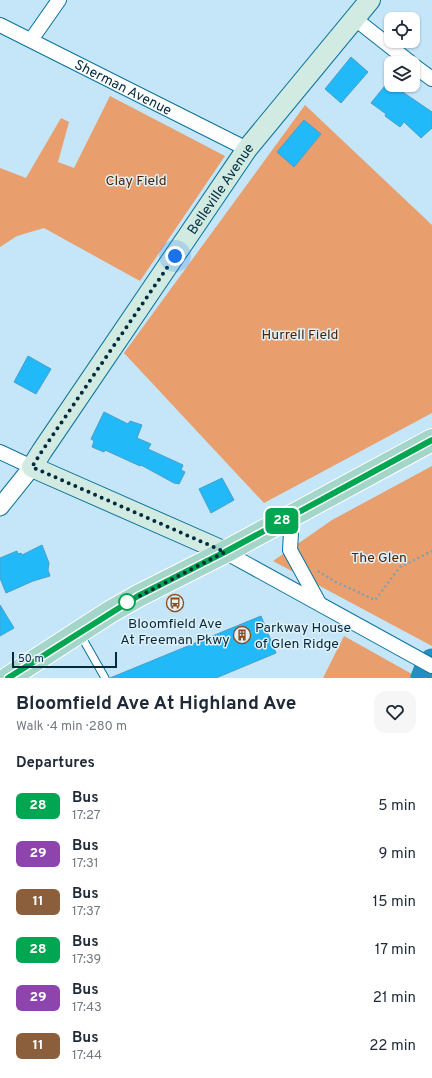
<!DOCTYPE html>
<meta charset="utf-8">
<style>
body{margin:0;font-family:Overpass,sans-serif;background:#f6f6f7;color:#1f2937;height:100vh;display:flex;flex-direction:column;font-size:15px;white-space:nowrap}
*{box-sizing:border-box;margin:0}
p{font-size:13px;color:#747a83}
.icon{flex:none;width:22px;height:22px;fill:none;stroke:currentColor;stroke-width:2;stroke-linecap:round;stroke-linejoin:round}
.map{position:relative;height:678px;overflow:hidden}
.side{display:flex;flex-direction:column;background:#fff;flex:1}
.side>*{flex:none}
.badge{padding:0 8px;border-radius:6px;font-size:14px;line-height:26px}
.tools{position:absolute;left:384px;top:12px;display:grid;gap:8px}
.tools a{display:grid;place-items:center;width:36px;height:36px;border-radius:8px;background:#fff;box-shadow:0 1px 3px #0004;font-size:20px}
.scale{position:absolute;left:12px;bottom:10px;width:105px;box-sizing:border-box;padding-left:4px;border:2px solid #042b3d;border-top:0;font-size:11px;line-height:14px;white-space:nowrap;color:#042b3d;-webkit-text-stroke:3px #e0f0f9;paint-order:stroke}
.you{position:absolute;width:20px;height:20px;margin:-10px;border:3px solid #fff;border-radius:50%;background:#1a73e8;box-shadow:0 0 0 6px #1a73e833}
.map>.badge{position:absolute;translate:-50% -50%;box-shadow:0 0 0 2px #fff}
h2{padding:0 16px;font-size:15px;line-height:36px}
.round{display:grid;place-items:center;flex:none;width:42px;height:42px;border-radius:12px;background:#f6f6f7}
.summary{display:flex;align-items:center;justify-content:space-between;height:68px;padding:0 16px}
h1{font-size:19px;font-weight:700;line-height:30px}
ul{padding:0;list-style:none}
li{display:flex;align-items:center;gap:12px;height:48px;padding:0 16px}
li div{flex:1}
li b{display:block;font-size:15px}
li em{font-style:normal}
li .badge{min-width:44px;font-weight:700;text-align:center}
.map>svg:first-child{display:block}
.green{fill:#e89e6d}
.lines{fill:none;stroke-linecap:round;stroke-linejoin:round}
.river{stroke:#228fc0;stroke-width:25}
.building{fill:#22b9f9;stroke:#489fcb}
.service-casing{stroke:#0a739d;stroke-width:9}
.minor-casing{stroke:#0a739d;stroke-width:16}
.tertiary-casing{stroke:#0a739d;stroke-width:19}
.secondary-casing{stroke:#0a739d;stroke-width:22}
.primary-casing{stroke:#fff;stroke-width:24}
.path{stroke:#7ea1b3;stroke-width:2.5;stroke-dasharray:2 3;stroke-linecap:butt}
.service{stroke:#fff;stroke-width:7}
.minor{stroke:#fff;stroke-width:14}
.tertiary{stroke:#fff;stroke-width:17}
.secondary{stroke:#d1ebe3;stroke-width:20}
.primary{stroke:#a3d6c8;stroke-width:22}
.line-casing{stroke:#fff;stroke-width:9}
.line{stroke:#00a651;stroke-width:6}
.walk{stroke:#042b3d;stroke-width:4;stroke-dasharray:0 7.2}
.stop-dot{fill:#fff;stroke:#00a651;stroke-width:2}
.labels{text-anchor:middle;stroke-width:3;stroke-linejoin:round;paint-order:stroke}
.street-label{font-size:14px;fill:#042b3d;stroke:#e0f0f9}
.park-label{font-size:14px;fill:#4c2507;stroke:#e0f0f9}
.poi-label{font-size:14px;fill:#042b3d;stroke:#e0f0f9}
</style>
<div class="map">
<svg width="432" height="678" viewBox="0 0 432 678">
<rect width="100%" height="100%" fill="#c5e5f8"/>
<path class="green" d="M110,96L225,156L140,281L44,228L17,236L0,247V168L26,178L61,118L69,122L58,162L74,168Z
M305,105L432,225V413L264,503L124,353Z
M432,466V646L273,561L332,520Z
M344,636L419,678H323Z"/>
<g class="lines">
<path class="river" d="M423,678L426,670L432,661"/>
</g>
<path class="building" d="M351,57L368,72L341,103L325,89Z
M388,82L432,112V128L421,138L404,122L400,127L385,116L386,114L371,103Z
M304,120L321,134L294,167L277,152Z
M28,356L51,369L36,394L14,382Z
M104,412L128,424L130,421L142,425L137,438L151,444L148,449L183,465L181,470L185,472L179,484L174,483L141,465L140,466L105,450L104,452L92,447L94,441L91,439Z
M222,478L234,500L211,513L199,489Z
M42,545L49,563L48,570L50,576L33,581L6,593L0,578V558L17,551L18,554L21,553L22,555Z
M0,605L14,628L0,636Z
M261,616L276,653L216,678H110Z"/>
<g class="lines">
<g class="service-casing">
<path id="service" d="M80,634L105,678"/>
</g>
<g class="minor-casing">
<g id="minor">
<path d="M354,18L411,63"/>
<path id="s1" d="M0,25L247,149"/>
<path d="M31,40L59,0"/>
<path d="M413,65L432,79"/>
<path d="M0,452L32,467"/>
<path d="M292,516L290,550L319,603"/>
<path d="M225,552L432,666"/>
</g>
</g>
<g class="tertiary-casing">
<path id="tertiary" d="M0,507L32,467"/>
</g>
<g class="secondary-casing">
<g id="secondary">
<path id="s2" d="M225,552L32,467L42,451L247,149L370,0"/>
</g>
</g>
<g class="primary-casing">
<path id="primary" d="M8,678L110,612L138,596L225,552L432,440"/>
</g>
<path class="path" d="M318,571L334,581L375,600L400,567L432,551"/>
<use href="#service" class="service"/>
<use href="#minor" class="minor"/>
<use href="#tertiary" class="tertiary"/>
<use href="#secondary" class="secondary"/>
<use href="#primary" class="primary"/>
</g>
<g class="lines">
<g class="line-casing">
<path id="line" d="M8,678L138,596L225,552L432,440"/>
</g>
<use href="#line" class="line"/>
<path class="walk" d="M127,602L124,604L225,552L32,467L42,451L175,256"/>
</g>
<defs>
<g id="bus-ring" transform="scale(0.9)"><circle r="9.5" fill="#e0f0f9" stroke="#8e4c19" stroke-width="1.5"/><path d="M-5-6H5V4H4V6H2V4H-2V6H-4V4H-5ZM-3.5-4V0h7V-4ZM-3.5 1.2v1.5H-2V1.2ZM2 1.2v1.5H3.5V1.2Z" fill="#8e4c19"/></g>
<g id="building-ring" transform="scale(0.9)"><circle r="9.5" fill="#e0f0f9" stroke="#8e4c19" stroke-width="1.5"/><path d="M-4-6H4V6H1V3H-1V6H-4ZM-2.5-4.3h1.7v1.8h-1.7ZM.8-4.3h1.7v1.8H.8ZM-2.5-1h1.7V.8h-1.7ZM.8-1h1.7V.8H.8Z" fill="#8e4c19"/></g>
</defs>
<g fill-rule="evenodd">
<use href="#bus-ring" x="175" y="603"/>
<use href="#building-ring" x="242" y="635"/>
</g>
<circle class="stop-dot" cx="127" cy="602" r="8"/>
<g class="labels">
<g class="street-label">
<text dy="5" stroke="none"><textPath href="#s1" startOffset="138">Sherman Avenue</textPath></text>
<text dy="5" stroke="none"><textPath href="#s2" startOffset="547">Belleville Avenue</textPath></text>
</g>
<g class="park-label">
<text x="136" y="185">Clay Field</text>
<text x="300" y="339">Hurrell Field</text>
<text x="379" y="562">The Glen</text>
</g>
<g class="poi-label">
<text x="175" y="628">Bloomfield Ave<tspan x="175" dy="16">At Freeman Pkwy</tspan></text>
<text x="255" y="632" text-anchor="start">Parkway House<tspan x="255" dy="16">of Glen Ridge</tspan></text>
</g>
</g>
</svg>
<div class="tools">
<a><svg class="icon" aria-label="locate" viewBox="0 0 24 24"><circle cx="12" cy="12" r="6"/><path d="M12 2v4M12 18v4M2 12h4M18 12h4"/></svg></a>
<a><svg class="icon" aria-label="layers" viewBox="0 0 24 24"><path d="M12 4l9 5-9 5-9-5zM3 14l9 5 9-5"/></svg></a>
</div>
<div class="scale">50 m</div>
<div class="you" style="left:175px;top:256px"></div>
<b class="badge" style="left:282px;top:521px;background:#00a651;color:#fff">28</b>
</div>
<section class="side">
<div class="summary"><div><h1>Bloomfield Ave At Highland Ave</h1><p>Walk · 4 min · 280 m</p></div><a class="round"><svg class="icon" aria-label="heart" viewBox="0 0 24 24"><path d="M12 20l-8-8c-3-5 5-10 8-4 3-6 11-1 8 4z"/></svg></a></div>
<h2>Departures</h2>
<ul>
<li><span class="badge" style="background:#00a651;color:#fff">28</span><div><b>Bus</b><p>17:27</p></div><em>5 min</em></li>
<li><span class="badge" style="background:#8e44ad;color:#fff">29</span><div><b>Bus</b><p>17:31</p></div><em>9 min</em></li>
<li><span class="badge" style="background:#8b5e3c;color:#fff">11</span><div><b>Bus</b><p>17:37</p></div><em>15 min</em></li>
<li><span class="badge" style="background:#00a651;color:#fff">28</span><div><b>Bus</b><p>17:39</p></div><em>17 min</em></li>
<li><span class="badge" style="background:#8e44ad;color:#fff">29</span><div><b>Bus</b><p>17:43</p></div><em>21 min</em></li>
<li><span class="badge" style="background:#8b5e3c;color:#fff">11</span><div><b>Bus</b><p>17:44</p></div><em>22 min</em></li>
</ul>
</section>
